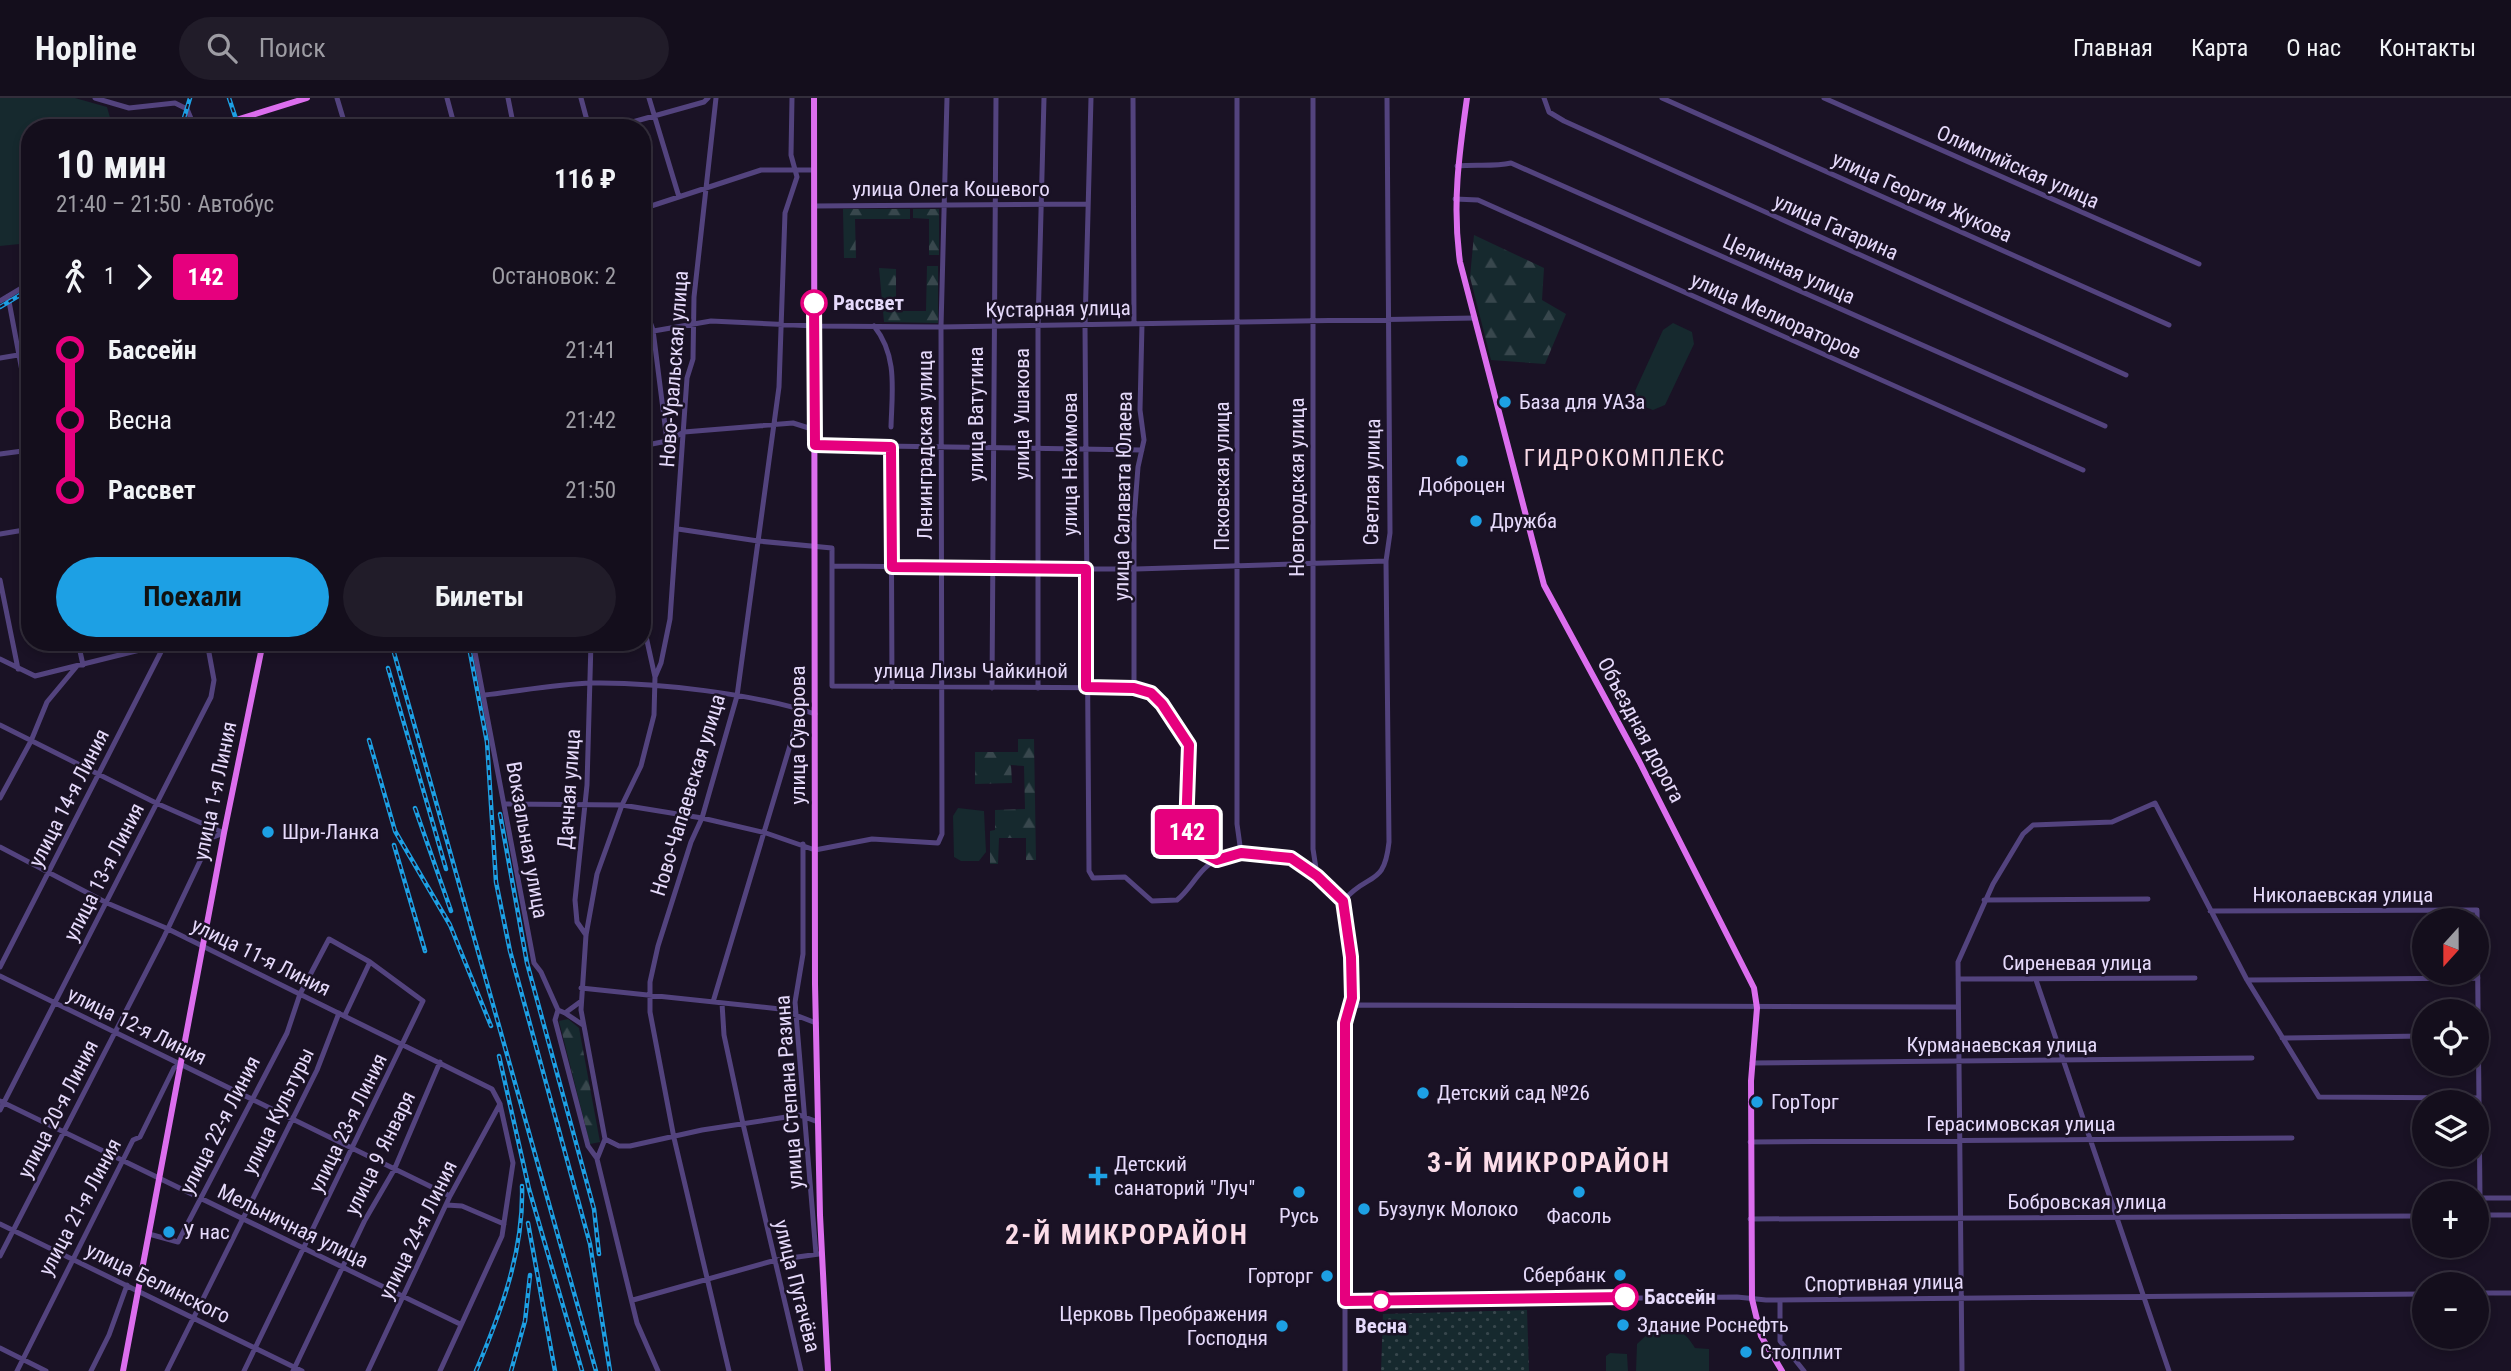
<!DOCTYPE html>
<html lang="ru">
<meta charset="utf-8">
<style>
body{margin:0;font-family:"Roboto Condensed",sans-serif;background:#211c29;color:#f1f3f6;height:100vh;display:flex;flex-direction:column;font-size:26px;white-space:nowrap}
*{box-sizing:border-box;margin:0}
p{font-size:23px;color:#9d9ca3}
.icon{flex:none;width:38px;height:38px;fill:none;stroke:currentColor;stroke-width:2;stroke-linecap:round;stroke-linejoin:round}
.map{position:relative;flex:1;overflow:hidden}
.side{position:absolute;left:21px;top:21px;width:630px;height:532px;display:flex;flex-direction:column;background:#140e1c;border-radius:28px;box-shadow:0 4px 10px #0003,0 0 0 2px #332e3b}
.side>*{flex:none}
.badge{padding:0 14px;border-radius:5px;font-size:24px;line-height:46px}
.needle{width:46px;rotate:201deg}
.controls{position:absolute;left:2412px;top:810px;display:grid;gap:14px}
.controls a{display:grid;place-items:center;width:77px;height:77px;border-radius:50%;background:#140e1c;box-shadow:0 4px 10px #0003,0 0 0 2px #332e3b;font-size:35px}
.map>.badge{position:absolute;translate:-50% -50%;box-shadow:0 0 0 4px #fff}
.legs{display:flex;align-items:center;gap:10px;height:77px;padding:0 35px;font-size:23px}
.legs p{margin-inline-start:auto}
.summary{display:flex;align-items:center;justify-content:space-between;height:119px;padding:0 35px}
h1{font-size:38px;font-weight:700;line-height:52px}
.action{display:flex;gap:14px;margin-top:auto;padding:14px 35px}
.action a{flex:1;height:80px;border-radius:42px;background:#1da0e4;color:#111;font-size:28px;font-weight:700;line-height:80px;text-align:center}
.action a+a{background:#211c29;color:#f1f3f6}
ul{padding:0 35px;list-style:none}
li{display:flex;align-items:center;gap:24px;height:70px;font-size:26px}
li i{display:grid;place-items:center;width:10px;height:100%;margin:0 9px;background:currentColor}
li i::after{content:'';width:18px;height:18px;margin:-9px;border:5px solid;border-radius:50%;background:#140e1c}
li p{margin-inline-start:auto}
li:first-child i{background:linear-gradient(#0000 50%,currentColor 0)}
li:last-child i{background:linear-gradient(currentColor 50%,#0000 0)}
header{display:flex;align-items:center;gap:42px;box-sizing:border-box;height:98px;padding:0 35px;background:#140e1c;border-bottom:2px solid #332e3b}
header strong{font-size:33px}
nav{display:flex;gap:38px;margin-inline-start:auto;font-size:24px}
.search{width:490px;height:63px;background:#211c29;display:flex;align-items:center;gap:18px;box-sizing:border-box;padding:0 24px;border-radius:38px;color:#9d9ca3;font-size:26px}
.map>svg:first-child{display:block}
.forest{fill:url(#forest-firs)}
.park{fill:url(#park-dots)}
.garden{fill:#16292e}
.lines{fill:none;stroke-linecap:round;stroke-linejoin:round}
.minor{stroke:#53437e;stroke-width:5}
.major{stroke:#dc6eee;stroke-width:6}
.rail-casing{stroke:#1da0e4;stroke-width:4.5}
.rail{stroke:#1a1225;stroke-width:2;stroke-dasharray:5;stroke-linecap:butt}
.line-1-casing{stroke:#fff;stroke-width:16}
.line-1{stroke:#e6007e;stroke-width:10}
.stop-1-dot{fill:#fff;stroke:#e6007e;stroke-width:3.5}
.poi-dot{fill:#1da0e4;stroke:#1a1225;stroke-width:2.5}
.labels{text-anchor:middle;stroke-width:5;stroke-linejoin:round;paint-order:stroke}
.street-label{font-size:21px;fill:#e6dafb;stroke:#1a1225}
.stop-label{font-size:21px;font-weight:bold;fill:#e6dafb;stroke:#1a1225;text-anchor:start}
.poi-label{font-size:21px;fill:#e6dafb;stroke:#1a1225;text-anchor:start}
.neighbourhood-label{font-size:23px;letter-spacing:2px;fill:#fbdce8;stroke:#1a1225}
.district-label{font-size:28px;font-weight:bold;letter-spacing:2px;fill:#fbdce8;stroke:#1a1225}
</style>
<header>
<strong>Hopline</strong>
<div class="search"><svg class="icon" aria-label="search" viewBox="0 0 24 24"><circle cx="10" cy="10" r="6"/><path d="M15 15l6 6"/></svg>Поиск</div>
<nav><a>Главная</a><a>Карта</a><a>О нас</a><a>Контакты</a></nav>
</header>
<div class="map">
<svg width="2511" height="1273" viewBox="0 0 2511 1273">
<defs>
<pattern id="forest-firs" width="22" height="20" patternUnits="userSpaceOnUse" patternTransform="scale(1.75)"><rect width="22" height="20" fill="#16292e"/><path d="M5 1l3.5 6h-7zM16 11l3.5 6h-7z" fill="#38474d"/></pattern>
<pattern id="park-dots" width="8" height="8" patternUnits="userSpaceOnUse" patternTransform="scale(1.75)"><rect width="8" height="8" fill="#16292e"/><path d="M2 2h.1M6 6h.1" fill="none" stroke="#38474d" stroke-width="1.8" stroke-linecap="round"/></pattern>
</defs>
<rect width="100%" height="100%" fill="#1a1225"/>
<path class="forest" d="M843,111H910V121H855L856,160H844Z
M913,111H939V157H929V121L913,120Z
M1474,137L1544,170L1542,202L1566,216L1545,266L1491,262L1470,179Z
M927,168H938V225L884,224L879,170L896,171V213H926Z
M1018,641H1034L1036,762H1026V740H999L998,766H990V733L995,732V712L1025,711L1024,668L1011,667L1012,685L975,686V654H1018Z
M568,921L579,930L600,1044L590,1046L559,923Z"/>
<path class="park" d="M1527,1212L1529,1273H1381L1383,1216Z"/>
<path class="garden" d="M0,0H75L107,9L113,30H30V145L0,148Z
M1673,225L1692,234L1694,246L1665,307L1653,312L1640,307L1635,293L1663,232Z
M958,710L984,713L986,754L979,763H961L954,759L953,718Z
M1663,1230C1680,1232 1686,1235 1695,1250L1709,1251V1273H1636L1637,1246L1652,1232Z
M1610,1255L1627,1256L1628,1273H1606V1258Z"/>
<g class="lines">
<path class="minor" d="M95,0L129,10L175,5L187,11L195,30
M337,0L346,30
M447,0L455,30
M508,0L514,30
M581,0L589,30
M649,0L679,99
M1091,0L1085,228L1089,773L1093,780L1125,779L1152,803L1177,802C1192,790 1200,768 1219,761C1231,757 1239,758 1250,758C1296,758 1297,763 1330,793C1334,796 1340,799 1343,803C1355,821 1352,905 1345,925V1273
M1133,0L1134,226
M1237,0V726L1241,755
M1313,0V751L1317,777
M1544,0L1549,14L1564,23L2126,277
M1662,0L2169,227
M1824,0L2199,166
M611,30L704,4L708,0
M1457,68C1476,66 1493,69 1511,65L2105,328
M1455,101L1478,102L2083,372
M814,108L1088,106
M642,111L761,72H814
M8,198L30,316
M642,201L653,232L667,343
M0,203L30,185
M874,228C898,258 892,293 891,329
M642,235L711,223L815,228L941,229L1475,220
M0,260L30,255
M815,347L1142,352
M642,348L667,343L684,334L793,325L815,332
M891,349L892,589
M0,356L30,352
M678,431L758,443L832,450V588L1134,590L1151,595L1162,606L1189,647L1186,732L1201,754L1217,762
M0,436L30,431
M833,468L1136,471L1386,463
M0,482L18,571
M642,520L655,579
M78,544L83,567
M473,544L534,865L541,874L558,912L565,915L580,904
M0,561L35,578L172,544
M992,590L996,0
M1038,590V228L1044,0
M1134,590V421L1138,369L1144,342L1140,312L1142,226
M485,597C520,593 557,586 592,585C655,584 756,596 815,616
M0,627L156,705L224,735
M0,700L31,643L47,604L77,568
M505,706L622,707L702,720L766,735L815,752L872,741L938,745L942,736L941,229L947,0
M803,746V856L795,904L816,1156
M0,749L107,805L166,830L492,991L500,1006L513,1065L502,1138L440,1273
M1984,802L2148,801
M1343,803C1369,773 1384,790 1389,744L1386,463L1390,435L1387,0
M2210,813L2477,812L2480,1100H2511
M586,837L577,824L575,802L587,687L591,544
M0,869L165,546
M0,878L450,1098
M1958,881L2195,880
M2036,882L2169,1273
M2247,882L2478,880
M581,890L780,911L816,925
M713,904L801,611
M722,905L724,937L743,1026L801,1273
M558,912L555,922L588,1048L596,1059
M1350,912L1358,907L1957,909
M565,915L583,927
M2282,940L2424,938
M1752,965L2252,960
M0,1003L460,1226
M0,1012L211,599L214,582L207,544
M605,1041L619,1048H630L702,1032L799,1017L818,1024
M1750,1044L2292,1040
M447,1107L462,1108L504,1126
M2476,1117H2511
M1750,1121L2424,1118
M0,1126L302,1273
M149,1136L178,1144L287,935L300,896L329,841L370,864
M0,1158L163,841L211,740L224,735
M2476,1195H2511
M633,1202L776,1162L819,1156
M1780,1202V1243L1804,1273
M1345,1203L1737,1199L1766,1202L2424,1196
M0,1250L46,1273
M17,1273L133,1042L140,1039L174,970L180,966
M91,1273L109,1237L127,1187
M167,1273L317,972L339,915
M244,1273L423,903L370,864L345,917
M293,1273L365,1122L394,1072L440,964
M368,1273L450,1098L500,1006
M658,1273L637,1225L597,1061L605,1041L581,912L586,837L597,776L622,707L641,668L654,617L655,579L661,565L670,521L687,280L693,261L694,199L716,0
M729,1273L674,1040L650,914V884L658,848L691,744L702,720L737,598L779,289L785,115L797,79L791,57L792,0
M1962,1273L1958,864L1993,786L2023,736L2033,727L2112,724L2155,705L2247,882L2319,999L2478,1000"/>
<path class="major" d="M814,0L815,886L820,1117L828,1273
M1467,0C1459,56 1452,107 1460,164L1544,487L1639,663L1754,890L1757,910L1751,983L1752,1201L1761,1238L1782,1273
M210,30L307,0
M123,1273L224,735L263,544"/>
<g class="rail-casing">
<path id="rail" d="M229,0L239,30
M181,30L190,0
M0,209L30,191
M391,544L596,1273
M468,544L487,644L496,784L510,853L590,1146L610,1273
M388,570L446,771
M369,642L395,733L450,827L491,928
M415,710L451,813
M500,716L527,865L594,1111L599,1156
M394,747L425,853
M499,958L529,1091L582,1273
M528,1125L555,1273
M476,1273C501,1214 524,1153 522,1088
M511,1273L525,1223L530,1177"/>
</g>
<use href="#rail" class="rail"/>
</g>
<g class="lines">
<g class="line-1-casing">
<path id="line-1" d="M814,205L815,347L891,349L892,469L1086,471V589L1134,590L1151,595L1162,606L1189,647L1186,732L1201,754L1217,762L1241,755L1291,760L1317,778L1343,803L1351,859L1352,900L1345,925V1203L1625,1199"/>
</g>
<use href="#line-1" class="line-1"/>
</g>
<g class="stop-1-dot">
<circle cx="814" cy="205" r="12"/>
<circle cx="1625" cy="1199" r="12"/>
<circle cx="1381" cy="1203" r="9"/>
</g>
<g class="poi-dot">
<circle cx="1505" cy="304" r="7"/>
<circle cx="1462" cy="363" r="7"/>
<circle cx="1476" cy="423" r="7"/>
<circle cx="268" cy="734" r="7"/>
<circle cx="1423" cy="995" r="7"/>
<circle cx="1757" cy="1004" r="7"/>
<path d="M1094.5 1067.5h7v7h7v7h-7v7h-7v-7h-7v-7h7z"/>
<circle cx="1299" cy="1094" r="7"/>
<circle cx="1579" cy="1094" r="7"/>
<circle cx="1364" cy="1111" r="7"/>
<circle cx="169" cy="1134" r="7"/>
<circle cx="1620" cy="1177" r="7"/>
<circle cx="1327" cy="1178" r="7"/>
<circle cx="1623" cy="1227" r="7"/>
<circle cx="1282" cy="1228" r="7"/>
<circle cx="1746" cy="1254" r="7"/>
</g>
<g class="labels">
<g class="street-label">
<text transform="translate(2018 69) rotate(24)" y="7">Олимпийская улица</text>
<text x="951" y="98">улица Олега Кошевого</text>
<text transform="translate(1922 99) rotate(24)" y="7">улица Георгия Жукова</text>
<text transform="translate(1836 129) rotate(24)" y="7">улица Гагарина</text>
<text transform="translate(1789 171) rotate(24)" y="7">Целинная улица</text>
<text transform="translate(1058 211) rotate(-1)" y="7">Кустарная улица</text>
<text transform="translate(1776 218) rotate(24)" y="7">улица Мелиораторов</text>
<text transform="translate(674 271) rotate(-86)" y="7">Ново-Уральская улица</text>
<text transform="translate(976 316) rotate(-90)" y="7">улица Ватутина</text>
<text transform="translate(1022 316) rotate(-90)" y="7">улица Ушакова</text>
<text transform="translate(925 347) rotate(-90)" y="7">Ленинградская улица</text>
<text transform="translate(1070 366) rotate(-90)" y="7">улица Нахимова</text>
<text transform="translate(1222 378) rotate(-90)" y="7">Псковская улица</text>
<text transform="translate(1372 384) rotate(-89)" y="7">Светлая улица</text>
<text transform="translate(1297 389) rotate(-90)" y="7">Новгородская улица</text>
<text transform="translate(1123 398) rotate(-89)" y="7">улица Салавата Юлаева</text>
<text x="971" y="580">улица Лизы Чайкиной</text>
<text transform="translate(1641 632) rotate(62)" y="7">Объездная дорога</text>
<text transform="translate(798 637) rotate(-90)" y="7">улица Суворова</text>
<text transform="translate(569 691) rotate(-86)" y="7">Дачная улица</text>
<text transform="translate(215 693) rotate(-78)" y="7">улица 1-я Линия</text>
<text transform="translate(688 697) rotate(-73)" y="7">Ново-Чапаевская улица</text>
<text transform="translate(69 700) rotate(-63)" y="7">улица 14-я Линия</text>
<text transform="translate(527 742) rotate(80)" y="7">Вокзальная улица</text>
<text transform="translate(104 774) rotate(-63)" y="7">улица 13-я Линия</text>
<text x="2343" y="804">Николаевская улица</text>
<text transform="translate(261 859) rotate(26)" y="7">улица 11-я Линия</text>
<text x="2077" y="872">Сиреневая улица</text>
<text transform="translate(137 928) rotate(26)" y="7">улица 12-я Линия</text>
<text x="2002" y="954">Курманаевская улица</text>
<text transform="translate(789 994) rotate(-94)" y="7">улица Степана Разина</text>
<text transform="translate(58 1011) rotate(-63)" y="7">улица 20-я Линия</text>
<text transform="translate(278 1013) rotate(-64)" y="7">улица Культуры</text>
<text transform="translate(348 1025) rotate(-64)" y="7">улица 23-я Линия</text>
<text x="2021" y="1033">Герасимовская улица</text>
<text transform="translate(220 1027) rotate(-63)" y="7">улица 22-я Линия</text>
<text transform="translate(380 1055) rotate(-64)" y="7">улица 9 Января</text>
<text x="2087" y="1111">Бобровская улица</text>
<text transform="translate(80 1109) rotate(-62)" y="7">улица 21-я Линия</text>
<text transform="translate(293 1128) rotate(26)" y="7">Мельничная улица</text>
<text transform="translate(418 1132) rotate(-64)" y="7">улица 24-я Линия</text>
<text transform="translate(158 1185) rotate(26)" y="7">улица Белинского</text>
<text transform="translate(1884 1185) rotate(-1)" y="7">Спортивная улица</text>
<text transform="translate(797 1188) rotate(76)" y="7">улица Пугачёва</text>
</g>
<g class="stop-label">
<text x="833" y="212">Рассвет</text>
<text x="1644" y="1206">Бассейн</text>
<text x="1381" y="1235" text-anchor="middle">Весна</text>
</g>
<g class="poi-label">
<text x="1519" y="311">База для УАЗа</text>
<text x="1462" y="394" text-anchor="middle">Доброцен</text>
<text x="1490" y="430">Дружба</text>
<text x="282" y="741">Шри-Ланка</text>
<text x="1437" y="1002">Детский сад №26</text>
<text x="1771" y="1011">ГорТорг</text>
<text x="1114" y="1073">Детский<tspan x="1114" dy="24">санаторий "Луч"</tspan></text>
<text x="1378" y="1118">Бузулук Молоко</text>
<text x="1299" y="1125" text-anchor="middle">Русь</text>
<text x="1579" y="1125" text-anchor="middle">Фасоль</text>
<text x="183" y="1141">У нас</text>
<text x="1606" y="1184" text-anchor="end">Сбербанк</text>
<text x="1313" y="1185" text-anchor="end">Горторг</text>
<text x="1268" y="1223" text-anchor="end">Церковь Преображения<tspan x="1268" dy="24">Господня</tspan></text>
<text x="1637" y="1234">Здание Роснефть</text>
<text x="1760" y="1261">Столплит</text>
</g>
<g class="neighbourhood-label">
<text x="1625" y="368">ГИДРОКОМПЛЕКС</text>
</g>
<g class="district-label">
<text x="1549" y="1074">3-Й МИКРОРАЙОН</text>
<text x="1127" y="1146">2-Й МИКРОРАЙОН</text>
</g>
</g>
</svg>
<div class="controls">
<a><svg class="needle" viewBox="-14 -14 28 28"><path d="M0-13l5 13h-10z" fill="#e53935"/><path d="M0 13l5-13h-10z" fill="#9d9ca3"/></svg></a>
<a><svg class="icon" aria-label="locate" viewBox="0 0 24 24"><circle cx="12" cy="12" r="6"/><path d="M12 2v4M12 18v4M2 12h4M18 12h4"/></svg></a>
<a><svg class="icon" aria-label="layers" viewBox="0 0 24 24"><path d="M12 4l9 5-9 5-9-5zM3 14l9 5 9-5"/></svg></a>
<a>+</a>
<a>−</a>
</div>
<b class="badge" style="left:1187px;top:734px;background:#e6007e;color:#fff">142</b>
<section class="side">
<div class="summary"><div><h1>10 мин</h1><p>21:40 – 21:50 · Автобус</p></div><b>116 ₽</b></div>
<div class="legs"><svg class="icon" aria-label="walk" viewBox="0 0 24 24"><circle cx="13" cy="4" r="2"/><path d="M13 8l-2 6 4 7M11 14l-3 7M7 12l3-4h3l4 4"/></svg>1<svg class="icon" aria-label="forward" viewBox="0 0 24 24"><path d="M9 5l7 7-7 7"/></svg><b class="badge" style="background:#e6007e;color:#fff">142</b><p>Остановок: 2</p></div>
<ul>
<li><i style="color:#e6007e"></i><b>Бассейн</b><p>21:41</p></li>
<li><i style="color:#e6007e"></i><span>Весна</span><p>21:42</p></li>
<li><i style="color:#e6007e"></i><b>Рассвет</b><p>21:50</p></li>
</ul>
<div class="action"><a>Поехали</a><a>Билеты</a></div>
</section>
</div>
